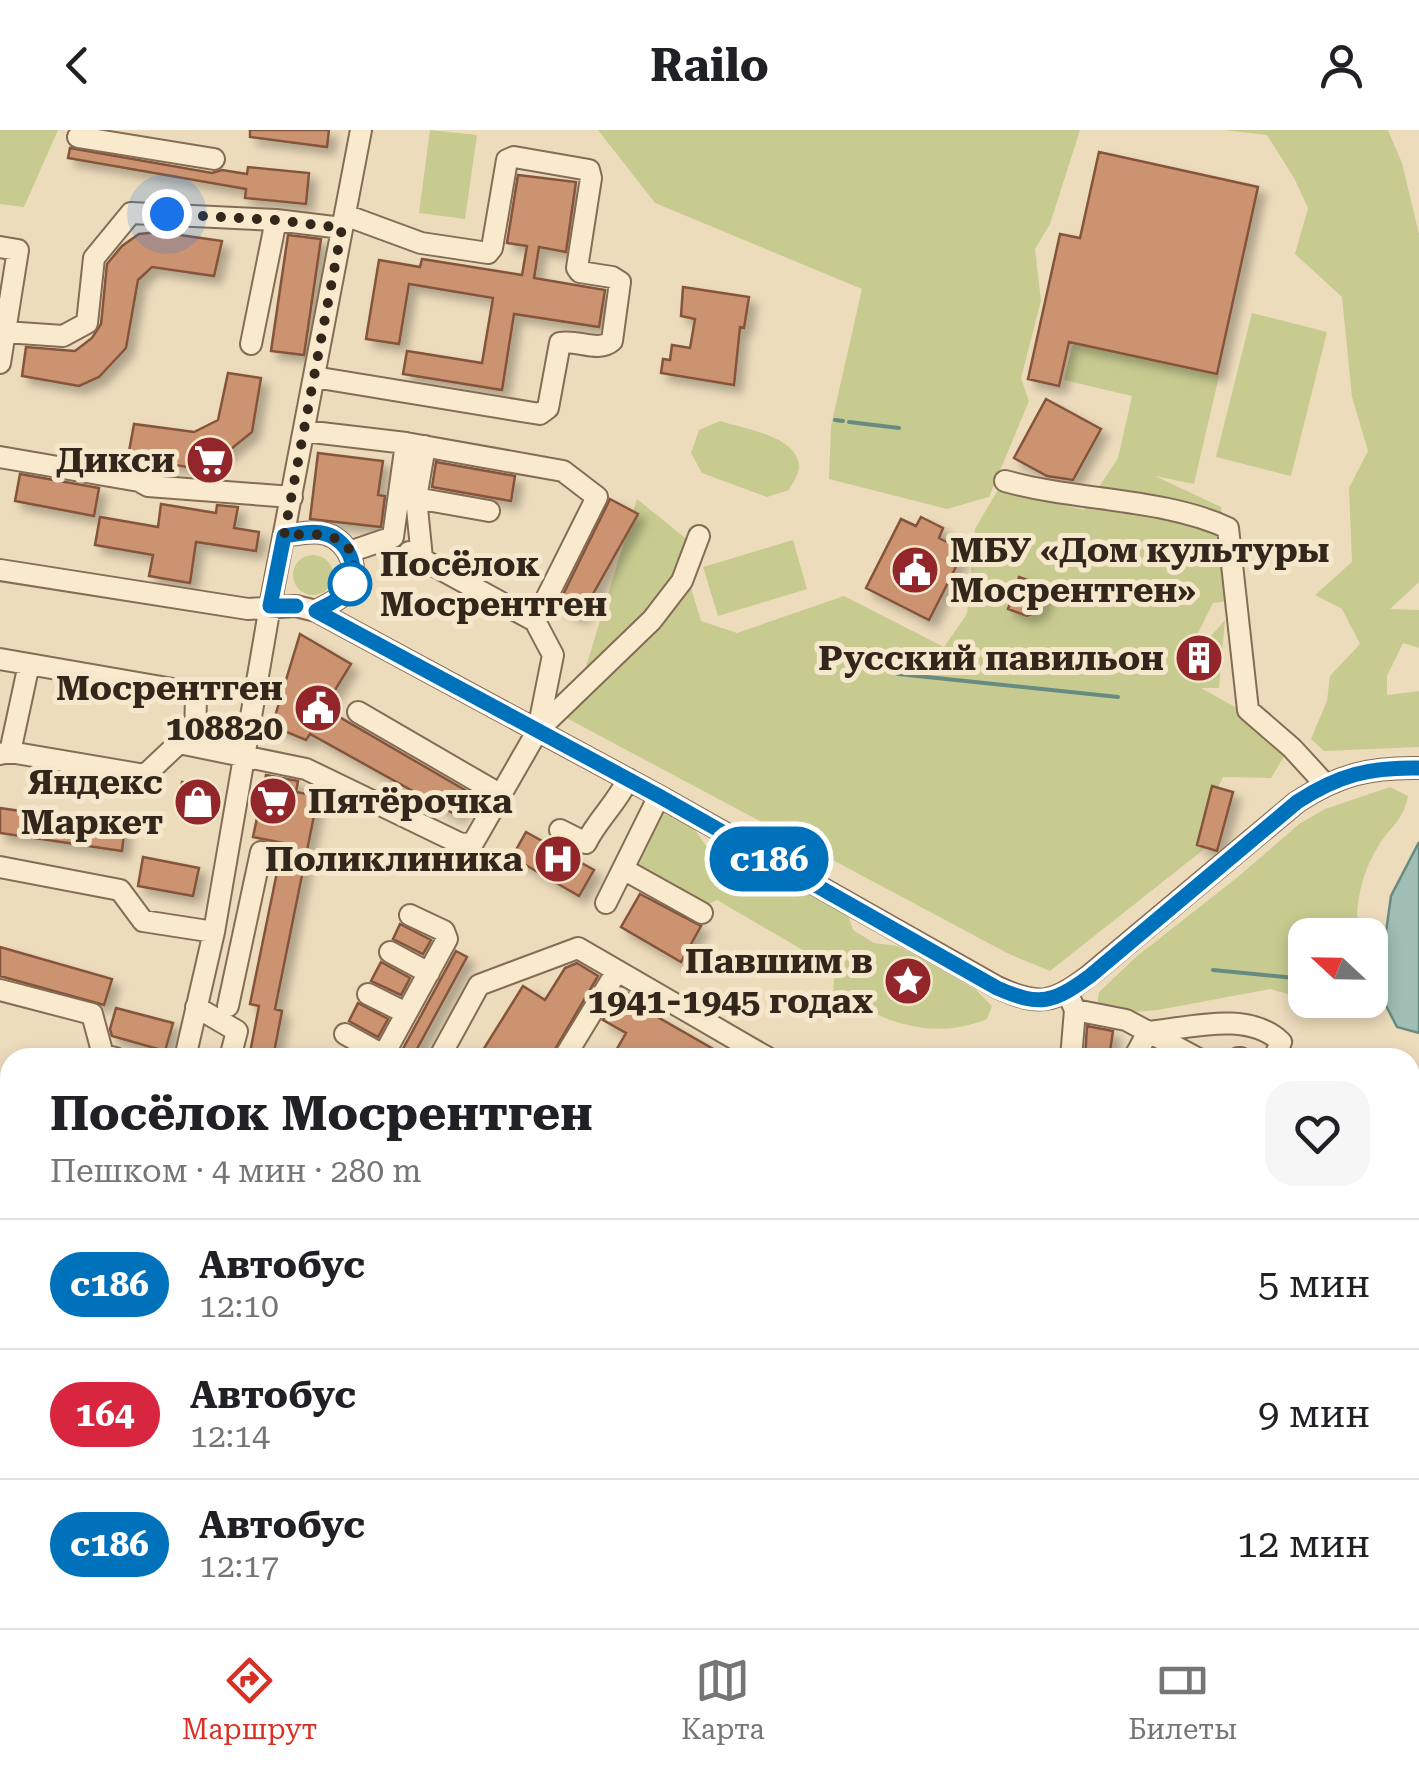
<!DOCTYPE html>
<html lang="ru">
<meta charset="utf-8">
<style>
body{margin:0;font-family:"Roboto Serif",serif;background:#f6f6f6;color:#202124;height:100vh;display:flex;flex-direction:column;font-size:38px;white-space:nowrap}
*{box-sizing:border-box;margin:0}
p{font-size:32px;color:#757577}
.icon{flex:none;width:55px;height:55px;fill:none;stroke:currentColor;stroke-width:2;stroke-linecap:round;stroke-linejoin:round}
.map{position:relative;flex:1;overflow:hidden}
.sheet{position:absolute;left:0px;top:918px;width:1420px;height:582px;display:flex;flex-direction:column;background:#fff;border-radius:30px 30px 0 0;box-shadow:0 5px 15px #0003}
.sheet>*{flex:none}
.badge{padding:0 20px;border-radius:32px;font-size:35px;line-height:65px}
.needle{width:65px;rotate:292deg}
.tools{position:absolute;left:1288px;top:788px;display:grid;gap:20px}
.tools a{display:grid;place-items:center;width:100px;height:100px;border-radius:20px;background:#fff;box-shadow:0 5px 15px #0003;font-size:50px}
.you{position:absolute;width:50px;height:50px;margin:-25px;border:8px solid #fff;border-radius:50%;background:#1a73e8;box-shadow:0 0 0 15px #1a73e833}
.map>.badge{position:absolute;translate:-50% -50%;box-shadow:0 0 0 5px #fff}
.round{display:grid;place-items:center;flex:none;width:105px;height:105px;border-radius:30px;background:#f6f6f6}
.summary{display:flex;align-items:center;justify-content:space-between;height:170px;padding:0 50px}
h1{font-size:48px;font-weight:700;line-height:75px}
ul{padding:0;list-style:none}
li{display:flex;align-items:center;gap:30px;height:130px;padding:0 50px;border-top:2px solid #e0e0e0}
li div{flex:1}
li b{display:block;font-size:38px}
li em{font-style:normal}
li .badge{min-width:110px;font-weight:700;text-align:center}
header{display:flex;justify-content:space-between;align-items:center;height:130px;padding:0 50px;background:#fff;font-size:45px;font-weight:700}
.dock{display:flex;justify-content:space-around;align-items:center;height:140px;border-top:2px solid #e0e0e0;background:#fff;font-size:28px;color:#757577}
.dock a{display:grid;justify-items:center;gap:5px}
.dock .selected{color:#d93025}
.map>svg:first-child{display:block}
.green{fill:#c7cb90}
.water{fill:#a0beb4;stroke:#688b81;stroke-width:2.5}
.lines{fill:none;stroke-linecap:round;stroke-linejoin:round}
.stream{stroke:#688b81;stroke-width:4}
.building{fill:#cc9371;stroke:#84553b;stroke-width:2.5;filter:url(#shadow)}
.minor-casing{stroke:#846c56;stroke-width:24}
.minor{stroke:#f9eace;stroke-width:20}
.line-casing{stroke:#fff;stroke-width:22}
.line{stroke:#0072bc;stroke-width:15}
.walk{stroke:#33261b;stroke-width:10;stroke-dasharray:0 18}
.stop-dot{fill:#fff;stroke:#0072bc;stroke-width:5}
.labels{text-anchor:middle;stroke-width:10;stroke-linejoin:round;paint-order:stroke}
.poi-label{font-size:35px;font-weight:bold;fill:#33261b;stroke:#f5e7cb;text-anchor:end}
.stop-label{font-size:35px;font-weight:bold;fill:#33261b;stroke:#f5e7cb;text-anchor:start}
</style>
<header><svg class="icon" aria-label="back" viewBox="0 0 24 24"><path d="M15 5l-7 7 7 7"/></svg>Railo<svg class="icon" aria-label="person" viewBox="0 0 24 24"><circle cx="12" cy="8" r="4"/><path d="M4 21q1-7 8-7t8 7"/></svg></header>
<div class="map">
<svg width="1419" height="1498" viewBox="0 0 1419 1498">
<defs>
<filter id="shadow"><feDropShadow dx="7" dy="7" stdDeviation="5" flood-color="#0004"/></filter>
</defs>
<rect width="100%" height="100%" fill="#eddcbc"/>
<path class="green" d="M0,0H58L24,77L0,74Z
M430,0L477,5L465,89L419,83Z
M598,0H1080L1050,94L1035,119L1041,171L1021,248L1029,271L989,367L947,379L829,349L831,296L862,159L655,73Z
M1223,0H1388L1402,33L1419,104V452L1390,479L1419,480V518L1403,513L1387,546V565L1419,561V617L1324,621L1311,609L1327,571L1330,546L1360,514L1342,479L1315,465L1352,432L1349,358L1368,321L1352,267L1342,167L1295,124L1308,78L1294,48L1267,5Z
M1252,183L1327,202L1291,346L1216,327Z
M1073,213L1219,246L1194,354L1155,346L1221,377L1230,471L1213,473L1187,525L1190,530L1225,490L1219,558H1201L1244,582L1285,625L1271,648L1223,647L1200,696L1222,705L1050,841L1009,824L559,584L585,540L637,369L694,415L684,435L701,491L737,503L844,466L944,517L967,484L975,399L999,358L1084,380L1118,328L1132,266L1064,250Z
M720,291C744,299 800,306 799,338C798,345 792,354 789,360L767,367L702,343L691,323L699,300Z
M793,410L807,459L718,486L703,437Z
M293 445a20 20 0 1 1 40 0a20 20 0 1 1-40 0Z
M1390,657L1408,666C1402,693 1392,694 1379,715C1365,737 1358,761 1357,786L1378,812L1377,842L1370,856V805H1305V869L1270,859L1158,880L1134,882L1097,875L1099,862L1136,827L1239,746L1299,694L1325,679Z
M672,682L693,697L714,727L755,751L821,766L845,776L853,800L874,813L898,816L926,831L975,859L992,876L987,889C930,912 883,891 833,862L835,839L717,770L703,777L635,739L633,729L656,684Z"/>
<path class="water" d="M1419,712V903L1397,897L1378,860L1391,766Z"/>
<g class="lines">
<path class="stream" d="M835,290L843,291
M849,292L899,298
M898,544L1118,567
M1342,802V805
M1213,840L1305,849"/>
</g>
<path class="building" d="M250,0H329L327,17L250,7Z
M70,18L212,43L222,40L247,44L248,37L309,43L306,74L245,68L246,59L68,28Z
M1099,22L1258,57L1217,244L1069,212L1059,256L1028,249L1060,104L1080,108Z
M518,45L576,52L566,122L539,117L534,148L605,160L599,197L514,184L502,260L403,244L407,221L482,233L493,168L409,154L399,214L366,209L379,130L420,137L422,129L522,145L527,116L507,113Z
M159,102L222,111L214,146L152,137L138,150L126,218L99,247L79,256L22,246L26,217L75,221L92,208L101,194L107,134L122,116L139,104Z
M288,105L321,109L304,225L271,221Z
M683,157L749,167L744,198L740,197L734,255L661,243L663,229L670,230L672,215L690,218L695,189L681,186Z
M228,243L261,248L252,302L205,340L128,327L134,294L194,302L218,290Z
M1046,269L1101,299L1073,350L1047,346L1014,328Z
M318,323L383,331L378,365L385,366L381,397L310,389Z
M436,332L515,346L511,371L432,357Z
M20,344L99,358L94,386L15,371Z
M610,369L638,384L580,487L558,475Z
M161,374L216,383L217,375L238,377L234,398L259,402L256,421L196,412L190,453L149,446L153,425L95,415L100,387L158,397Z
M921,387L943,398L939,408L964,421L929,490L866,458L901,389L916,396Z
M1019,447L1039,454L1046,465L1039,481L1027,486L1008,479Z
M300,504L351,534L324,578L470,663L458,686L310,604L306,610L272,596Z
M266,645L298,651L296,662L318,666L275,879L282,881L273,928H249L259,876L250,874L283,713L253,707Z
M182,652L206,656L203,679L178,676Z
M1212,656L1233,662L1217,721L1197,715Z
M0,678L125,696L122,721L0,703Z
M526,702L594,740L579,766L512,727Z
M143,727L199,738L193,766L138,756Z
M640,764L701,796L681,832L621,797Z
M400,794L431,810L423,824L393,809Z
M0,817L112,849L104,875L0,846Z
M456,821L467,827L412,928H398Z
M381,832L410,848L401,865L371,851Z
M577,833L598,846L550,928H478L523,856L545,870L565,838Z
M622,859L631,865L628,870L729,928H621L614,924L626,903L603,890Z
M358,873L388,889L378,907L349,891Z
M116,878L173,893L165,921L112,906L110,899Z
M1087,896L1113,901L1109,928H1085Z"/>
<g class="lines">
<g class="minor-casing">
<path id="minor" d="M78,7L214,29
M0,117L18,120L0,233
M5,202L63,206L87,193L94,128L131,83L276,90
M251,214L276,90L342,98
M314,247L540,284L548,278L560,213C577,209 598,223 612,211L620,152L612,147L580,142L577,138L591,48L589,40L514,27L507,30L492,118L488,123L421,113L345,85
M304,301L406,313L563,341L597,367L535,491L409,422
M425,316L416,368L489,381
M0,327L139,351L148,356L292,367
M1005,351C1076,371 1164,368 1228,398L1248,580L1292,618L1325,654
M416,368L422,428
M285,406C298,404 313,400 326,404C350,411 363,444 344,464C337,471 325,476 316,481
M349,422L393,407L406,313
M0,440L248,479L296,476L316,481L659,666L997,857C1040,877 1053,873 1090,845L1297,672C1338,645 1370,637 1419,638
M0,529L196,563L195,616
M358,582L501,665
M538,600L652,490L682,451L699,406
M10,622L29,534
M0,624L10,622L145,645L179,613L306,639L461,714L473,713L538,600L553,525L535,491
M560,700L586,713C597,690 617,673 628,649
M0,737L120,760L143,791L214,802
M623,739L702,783
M606,773L659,666
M390,822L429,843
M0,860L92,884L103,925L115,928
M1067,862L1075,880L1126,890L1197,928
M368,864L406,883
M228,876L261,722
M196,877L237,901L230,928
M345,904L383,925
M185,928L214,802L270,476L361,0
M382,928L447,809L444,801L410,785
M439,928L479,855L578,818L768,928
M564,928L617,841
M1071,928L1075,880
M1134,928L1148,902C1190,898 1248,880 1281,912L1274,928
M1238,928H1241
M0,1029L10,1033
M1410,1109L1419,1117
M1410,1145L1419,1150
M0,1226L10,1231
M0,1264L10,1269
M0,1331L10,1318
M1410,1335L1419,1315
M384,1490L391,1498
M805,1490L808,1498
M1032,1490L1045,1498
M542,1498L544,1490
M894,1498L898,1490
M1103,1498L1108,1490
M1292,1498L1296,1490"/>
</g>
<use href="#minor" class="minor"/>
</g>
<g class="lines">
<g class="line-casing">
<path id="line" d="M296,476H270L284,406C298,404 313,400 326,404C350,411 363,444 344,464C337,471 325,476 316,481L659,666L997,858C1040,877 1053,873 1090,846L1297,672C1338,645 1370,637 1419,638"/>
</g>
<use href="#line" class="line"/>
<path class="walk" d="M167,84L276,90L342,98L284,406C320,401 366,403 350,454"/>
</g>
<defs>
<g id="supermarket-disc" transform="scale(2.5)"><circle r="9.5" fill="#93262b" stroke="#f5e7cb"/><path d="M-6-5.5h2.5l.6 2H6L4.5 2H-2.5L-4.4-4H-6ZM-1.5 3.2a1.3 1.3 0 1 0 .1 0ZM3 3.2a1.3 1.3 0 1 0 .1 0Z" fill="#fff"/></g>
<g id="civic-disc" transform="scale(2.5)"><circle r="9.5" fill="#93262b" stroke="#f5e7cb"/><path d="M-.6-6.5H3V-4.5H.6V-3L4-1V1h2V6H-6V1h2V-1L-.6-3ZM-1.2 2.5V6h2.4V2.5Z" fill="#fff"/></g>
<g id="building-disc" transform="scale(2.5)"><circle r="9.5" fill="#93262b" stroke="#f5e7cb"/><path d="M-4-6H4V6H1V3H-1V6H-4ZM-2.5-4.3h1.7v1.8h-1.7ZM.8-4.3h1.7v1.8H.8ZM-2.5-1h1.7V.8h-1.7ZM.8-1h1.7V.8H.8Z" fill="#fff"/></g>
<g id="shop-disc" transform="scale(2.5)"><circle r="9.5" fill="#93262b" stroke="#f5e7cb"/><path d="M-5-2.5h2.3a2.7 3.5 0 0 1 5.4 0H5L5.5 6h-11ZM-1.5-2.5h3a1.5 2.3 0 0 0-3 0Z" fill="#fff"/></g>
<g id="hospital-disc" transform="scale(2.5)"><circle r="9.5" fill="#93262b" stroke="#f5e7cb"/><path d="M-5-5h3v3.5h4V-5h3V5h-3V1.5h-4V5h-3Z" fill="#fff"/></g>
<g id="sight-disc" transform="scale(2.5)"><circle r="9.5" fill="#93262b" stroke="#f5e7cb"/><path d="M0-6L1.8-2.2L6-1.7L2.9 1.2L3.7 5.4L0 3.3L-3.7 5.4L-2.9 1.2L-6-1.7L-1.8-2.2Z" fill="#fff"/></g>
</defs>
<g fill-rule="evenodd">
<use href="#supermarket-disc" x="210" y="330"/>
<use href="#civic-disc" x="915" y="440"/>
<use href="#building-disc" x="1199" y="528"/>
<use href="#civic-disc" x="318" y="578"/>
<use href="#supermarket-disc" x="273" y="671"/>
<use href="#shop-disc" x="198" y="672"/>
<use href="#hospital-disc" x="558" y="729"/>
<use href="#sight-disc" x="908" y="851"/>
</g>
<circle class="stop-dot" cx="350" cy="454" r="20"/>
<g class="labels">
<g class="poi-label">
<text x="175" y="342">Дикси</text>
<text x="950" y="432" text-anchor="start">МБУ «Дом культуры<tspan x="950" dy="40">Мосрентген»</tspan></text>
<text x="1164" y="540">Русский павильон</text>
<text x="283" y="570">Мосрентген<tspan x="283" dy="40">108820</tspan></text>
<text x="163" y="664">Яндекс<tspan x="163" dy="40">Маркет</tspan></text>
<text x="308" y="683" text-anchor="start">Пятёрочка</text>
<text x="523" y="741">Поликлиника</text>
<text x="873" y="843">Павшим в<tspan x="873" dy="40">1941-1945 годах</tspan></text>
</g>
<g class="stop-label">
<text x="380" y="446">Посёлок<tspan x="380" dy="40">Мосрентген</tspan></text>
</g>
</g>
</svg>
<div class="tools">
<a><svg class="needle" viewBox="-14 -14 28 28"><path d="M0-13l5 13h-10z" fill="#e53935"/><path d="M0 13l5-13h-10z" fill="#757577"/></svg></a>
</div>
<div class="you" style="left:167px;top:84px"></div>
<b class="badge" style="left:769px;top:729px;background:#0072bc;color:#fff">с186</b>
<section class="sheet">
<div class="summary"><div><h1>Посёлок Мосрентген</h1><p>Пешком · 4 мин · 280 m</p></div><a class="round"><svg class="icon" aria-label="heart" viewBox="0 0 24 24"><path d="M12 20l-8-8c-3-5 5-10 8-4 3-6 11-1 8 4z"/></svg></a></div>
<ul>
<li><span class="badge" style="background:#0072bc;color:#fff">с186</span><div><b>Автобус</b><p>12:10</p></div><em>5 мин</em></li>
<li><span class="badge" style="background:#d7263d;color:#fff">164</span><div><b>Автобус</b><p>12:14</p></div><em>9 мин</em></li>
<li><span class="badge" style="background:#0072bc;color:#fff">с186</span><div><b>Автобус</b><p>12:17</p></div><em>12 мин</em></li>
</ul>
</section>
</div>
<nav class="dock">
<a class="selected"><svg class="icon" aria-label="directions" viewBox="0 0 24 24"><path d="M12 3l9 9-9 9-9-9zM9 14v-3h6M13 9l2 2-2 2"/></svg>Маршрут</a>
<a><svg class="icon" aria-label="map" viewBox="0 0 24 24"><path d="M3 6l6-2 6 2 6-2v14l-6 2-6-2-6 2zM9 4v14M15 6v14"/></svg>Карта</a>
<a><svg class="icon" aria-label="tickets" viewBox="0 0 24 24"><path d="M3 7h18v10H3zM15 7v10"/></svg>Билеты</a>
</nav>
